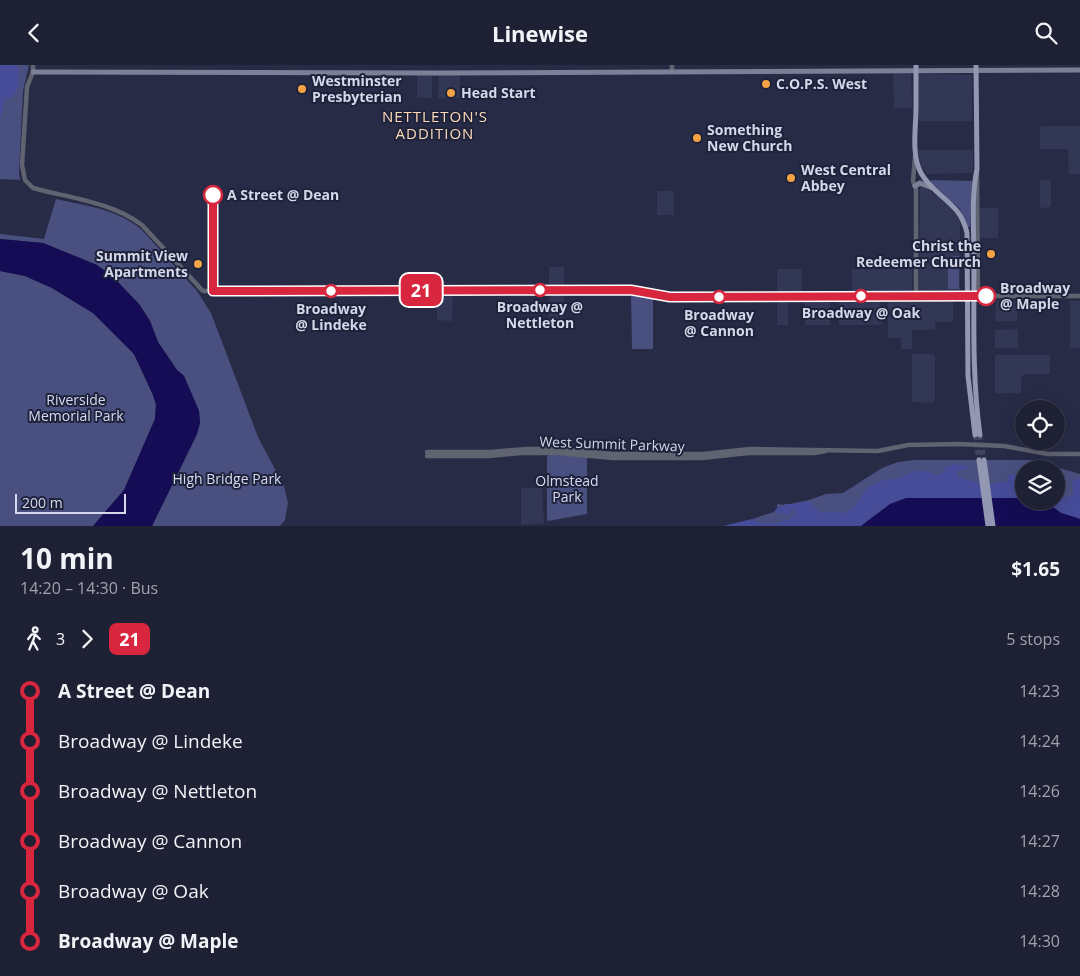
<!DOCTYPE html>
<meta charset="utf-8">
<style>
body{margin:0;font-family:"Open Sans",sans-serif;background:#2b2d40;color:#f1f3f6;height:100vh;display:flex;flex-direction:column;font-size:19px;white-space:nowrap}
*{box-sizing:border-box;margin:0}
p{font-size:16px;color:#a1a3ac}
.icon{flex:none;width:28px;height:28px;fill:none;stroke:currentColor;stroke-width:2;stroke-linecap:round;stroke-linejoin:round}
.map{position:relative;height:461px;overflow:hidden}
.sheet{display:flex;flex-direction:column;background:#1e2034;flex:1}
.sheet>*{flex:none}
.badge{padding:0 10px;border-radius:8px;font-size:18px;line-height:32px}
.tools{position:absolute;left:1015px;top:335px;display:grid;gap:10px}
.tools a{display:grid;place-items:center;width:50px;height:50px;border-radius:50%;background:#1e2034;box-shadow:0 5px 20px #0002,0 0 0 1px #3c3e4f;font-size:25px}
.scale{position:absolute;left:15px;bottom:12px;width:111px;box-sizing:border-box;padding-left:5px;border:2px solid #d4d8e9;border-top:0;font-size:14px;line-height:18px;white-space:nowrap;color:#d4d8e9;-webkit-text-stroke:4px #1e223b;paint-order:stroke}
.map>.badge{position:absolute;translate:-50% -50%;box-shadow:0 0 0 2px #fff}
.legs{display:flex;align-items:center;gap:8px;height:55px;padding:0 20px;font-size:16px}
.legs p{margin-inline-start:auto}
.overview{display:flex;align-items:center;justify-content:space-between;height:85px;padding:0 20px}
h1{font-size:28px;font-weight:700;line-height:38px}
ul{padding:0 20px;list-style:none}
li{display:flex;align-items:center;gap:18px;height:50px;font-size:19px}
li i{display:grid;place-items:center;width:8px;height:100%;margin:0 6px;background:currentColor}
li i::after{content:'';width:12px;height:12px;margin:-6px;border:4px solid;border-radius:50%;background:#1e2034}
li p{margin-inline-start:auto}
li:first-child i{background:linear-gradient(#0000 50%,currentColor 0)}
li:last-child i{background:linear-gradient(currentColor 50%,#0000 0)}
header{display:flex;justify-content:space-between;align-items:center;height:65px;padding:0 20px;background:#1e2034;font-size:22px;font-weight:700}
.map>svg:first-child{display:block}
.built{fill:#333756}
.green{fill:#49507f}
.forest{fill:#464c98}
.water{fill:#150c55}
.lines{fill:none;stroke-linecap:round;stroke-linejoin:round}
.secondary-tunnel{stroke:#42455e;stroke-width:5;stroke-dasharray:5 2.5;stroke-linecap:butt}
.tertiary{stroke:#606370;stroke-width:4.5}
.secondary{stroke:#7c8096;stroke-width:5}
.primary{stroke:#9297b2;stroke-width:5}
.tertiary-bridge{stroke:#606370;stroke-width:4.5}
.line-1-casing{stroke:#fff;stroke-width:11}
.line-1{stroke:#d7263d;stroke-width:8}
.poi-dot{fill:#f4a344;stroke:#1e223b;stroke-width:2}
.stop-1-dot{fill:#fff;stroke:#d7263d;stroke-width:2.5}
.labels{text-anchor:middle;stroke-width:4;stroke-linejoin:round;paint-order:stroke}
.poi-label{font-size:14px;font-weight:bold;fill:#d4d8e9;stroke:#1e223b;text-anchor:start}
.stop-label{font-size:14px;font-weight:bold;fill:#d4d8e9;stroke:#1e223b}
.park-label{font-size:14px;fill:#d7dbf1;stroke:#1e223b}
.street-label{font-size:14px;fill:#d4d8e9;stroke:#1e223b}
.neighbourhood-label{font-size:15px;letter-spacing:1px;fill:#fedbb8;stroke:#1e223b}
</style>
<header><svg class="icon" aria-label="back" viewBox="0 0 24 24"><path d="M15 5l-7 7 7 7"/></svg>Linewise<svg class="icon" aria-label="search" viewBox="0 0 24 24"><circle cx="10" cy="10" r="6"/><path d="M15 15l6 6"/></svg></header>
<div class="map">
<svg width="1080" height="461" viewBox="0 0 1080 461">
<rect width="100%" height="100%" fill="#282b46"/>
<path class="built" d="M893,8L911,9L912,43H894Z
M920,9L972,10V56H919L918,10Z
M417,10L432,11V33H417Z
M439,10H460V33H438Z
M1042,61H1080V109H1069L1068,84H1040V63Z
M918,85H973V108L927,109L921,101Z
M1042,115H1051V142L1040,143V117Z
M920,119L950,140L960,157V227H922L919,226Z
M658,126H674V150H657V128Z
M980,143H998V173H980Z
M549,202H564V222H549Z
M777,204H802V228H777Z
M852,204H912V225L910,227H852Z
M437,229H453L452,256L437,255Z
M549,229H564L563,256H549Z
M780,236H788V260H777V239Z
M805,236H830V260H805Z
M839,236L880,237L882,260H839Z
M890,236H953V257H935V265H912V284H901V273H888V239Z
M996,236H1017V256H995Z
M1070,236H1080V283H1070Z
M1018,264V283H995V265Z
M912,289H933L935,291V334L932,338L912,337Z
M996,290H1050V309H1024L1021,313V328H995V292Z
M521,423H542L544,458L521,460Z"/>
<path class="green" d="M17,0H29L23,26L19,108L20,115L0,114V20H8Z
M931,115L972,116L970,162H968L959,143L931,118Z
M56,134C86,141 118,144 142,165L197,226L211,248L258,372L284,421L288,438L285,455L280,461H152L197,369L200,358L199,346L184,311L177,305L158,277L150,256L139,239L113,212L97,200L43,178L0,174V169L44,174Z
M953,191H959V224H948V199H953Z
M0,206L25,211L52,223L93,248L134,289L153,330L156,340L155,354L124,425L93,461H0Z
M631,229L646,230L653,233V284H632Z
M550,389L587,392V449L548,456L547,453V392Z
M1032,395L1080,409V454L1044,436H1056V404H1024V434L1015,433L875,449L861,461H746L759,457L752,454L774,447L781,448V443H777V439L785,440L809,435L826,429L843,428L882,403L898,397L915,395Z"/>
<path class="forest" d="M0,0H16L18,2L19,19L14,31L5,34L0,54Z
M954,399L967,401L966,405H959L957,408L958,412C968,415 977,418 988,419C997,419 998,415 1009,417L1008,412L1010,409L1016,410V416L1023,418L1021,420L1024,424V434L906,433L890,439L861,461H723L752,454L764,459L777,458L789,454L796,448L792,444L789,450L774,447L777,443L783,442L785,439H795L808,436L821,448L832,446L844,448L854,442L868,422L883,415L900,413L915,406H925L937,410L943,407L945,403Z
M1077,413L1080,414V454L1061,448L1044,436H1056V432C1061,434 1071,432 1074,428L1073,427L1072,418Z"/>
<path class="water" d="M0,174L43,178L97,200L113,212L139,239L150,256L158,277L177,305L184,311L199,346L200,358L197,369L152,461H93L124,425L155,354L156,340L153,330L134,289L93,248L52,223L25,211L0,206Z
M906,433H1015L1024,434V436H1045L1061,448L1080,454V461H861L890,439Z"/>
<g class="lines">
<path class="secondary-tunnel" d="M975,370L979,395
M980,370L984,395"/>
<path class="tertiary" d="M33,0V7L27,22L22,100L25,115L33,123C70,133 111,137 142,160L203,226L631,225L671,232L965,231
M672,0V7
M915,91L913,116L916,124V231
M977,108L978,231
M976,231H1080
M427,387H490L527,384H559L613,389H703L750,384L878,386L908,380L959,379L1004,381L1048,389H1080
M427,391H489L521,388H558L613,393H702L748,388H814L826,386"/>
<path class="secondary" d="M33,7L436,8L1080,5
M915,121L920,118L932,123"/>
<path class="primary" d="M916,0C916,14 916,28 916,43C916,63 911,89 921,108C935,133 960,136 967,168L968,311L975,370
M976,0L977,104C971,131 974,168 974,197C974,254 972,312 980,370
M979,395L988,461
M984,395L993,461"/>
<path class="tertiary-bridge" d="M965,231H976"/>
</g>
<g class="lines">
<g class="line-1-casing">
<path id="line-1" d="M213,130V226L631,225L670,232L986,231"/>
</g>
<use href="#line-1" class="line-1"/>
</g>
<g class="poi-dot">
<circle cx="766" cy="19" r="5"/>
<circle cx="302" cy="24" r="5"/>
<circle cx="451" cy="28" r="5"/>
<circle cx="697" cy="73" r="5"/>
<circle cx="791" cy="113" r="5"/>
<circle cx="991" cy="189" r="5"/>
<circle cx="198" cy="199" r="5"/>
</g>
<g class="stop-1-dot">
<circle cx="213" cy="130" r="9"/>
<circle cx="540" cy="225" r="6"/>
<circle cx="331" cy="226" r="6"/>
<circle cx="861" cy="231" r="6"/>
<circle cx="986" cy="231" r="9"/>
<circle cx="719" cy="232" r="6"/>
</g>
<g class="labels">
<g class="poi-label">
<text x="312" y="21">Westminster<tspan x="312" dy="16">Presbyterian</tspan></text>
<text x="776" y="24">C.O.P.S. West</text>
<text x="461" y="33">Head Start</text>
<text x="707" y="70">Something<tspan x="707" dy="16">New Church</tspan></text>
<text x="801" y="110">West Central<tspan x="801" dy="16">Abbey</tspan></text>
<text x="981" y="186" text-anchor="end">Christ the<tspan x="981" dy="16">Redeemer Church</tspan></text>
<text x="188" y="196" text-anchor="end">Summit View<tspan x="188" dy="16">Apartments</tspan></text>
</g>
<g class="stop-label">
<text x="227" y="135" text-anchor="start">A Street @ Dean</text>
<text x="1000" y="228" text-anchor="start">Broadway<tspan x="1000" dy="16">@ Maple</tspan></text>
<text x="540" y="247">Broadway @<tspan x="540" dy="16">Nettleton</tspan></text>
<text x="331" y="249">Broadway<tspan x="331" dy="16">@ Lindeke</tspan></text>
<text x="861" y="253">Broadway @ Oak</text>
<text x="719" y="255">Broadway<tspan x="719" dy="16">@ Cannon</tspan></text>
</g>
<g class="park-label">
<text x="76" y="340">Riverside<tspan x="76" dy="16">Memorial Park</tspan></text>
<text x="227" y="419">High Bridge Park</text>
<text x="567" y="421">Olmstead<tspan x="567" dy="16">Park</tspan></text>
</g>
<g class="street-label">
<text transform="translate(612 379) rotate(2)" y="5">West Summit Parkway</text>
</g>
<g class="neighbourhood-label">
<text x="435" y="57">NETTLETON'S<tspan x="435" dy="17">ADDITION</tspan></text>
</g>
</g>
</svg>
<div class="tools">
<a><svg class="icon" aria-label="locate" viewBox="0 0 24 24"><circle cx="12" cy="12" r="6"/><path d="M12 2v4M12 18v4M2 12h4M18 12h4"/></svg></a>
<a><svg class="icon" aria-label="layers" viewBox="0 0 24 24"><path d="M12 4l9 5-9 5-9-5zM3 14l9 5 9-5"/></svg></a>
</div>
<div class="scale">200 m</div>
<b class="badge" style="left:421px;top:225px;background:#d7263d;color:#fff">21</b>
</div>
<section class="sheet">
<div class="overview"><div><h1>10 min</h1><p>14:20 – 14:30 · Bus</p></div><b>$1.65</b></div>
<div class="legs"><svg class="icon" aria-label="walk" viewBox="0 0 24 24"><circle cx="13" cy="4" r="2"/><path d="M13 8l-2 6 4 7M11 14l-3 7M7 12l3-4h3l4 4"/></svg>3<svg class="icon" aria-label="forward" viewBox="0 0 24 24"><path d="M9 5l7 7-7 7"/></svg><b class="badge" style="background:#d7263d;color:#fff">21</b><p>5 stops</p></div>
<ul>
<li><i style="color:#d7263d"></i><b>A Street @ Dean</b><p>14:23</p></li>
<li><i style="color:#d7263d"></i><span>Broadway @ Lindeke</span><p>14:24</p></li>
<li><i style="color:#d7263d"></i><span>Broadway @ Nettleton</span><p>14:26</p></li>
<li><i style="color:#d7263d"></i><span>Broadway @ Cannon</span><p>14:27</p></li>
<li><i style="color:#d7263d"></i><span>Broadway @ Oak</span><p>14:28</p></li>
<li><i style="color:#d7263d"></i><b>Broadway @ Maple</b><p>14:30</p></li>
</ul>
</section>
